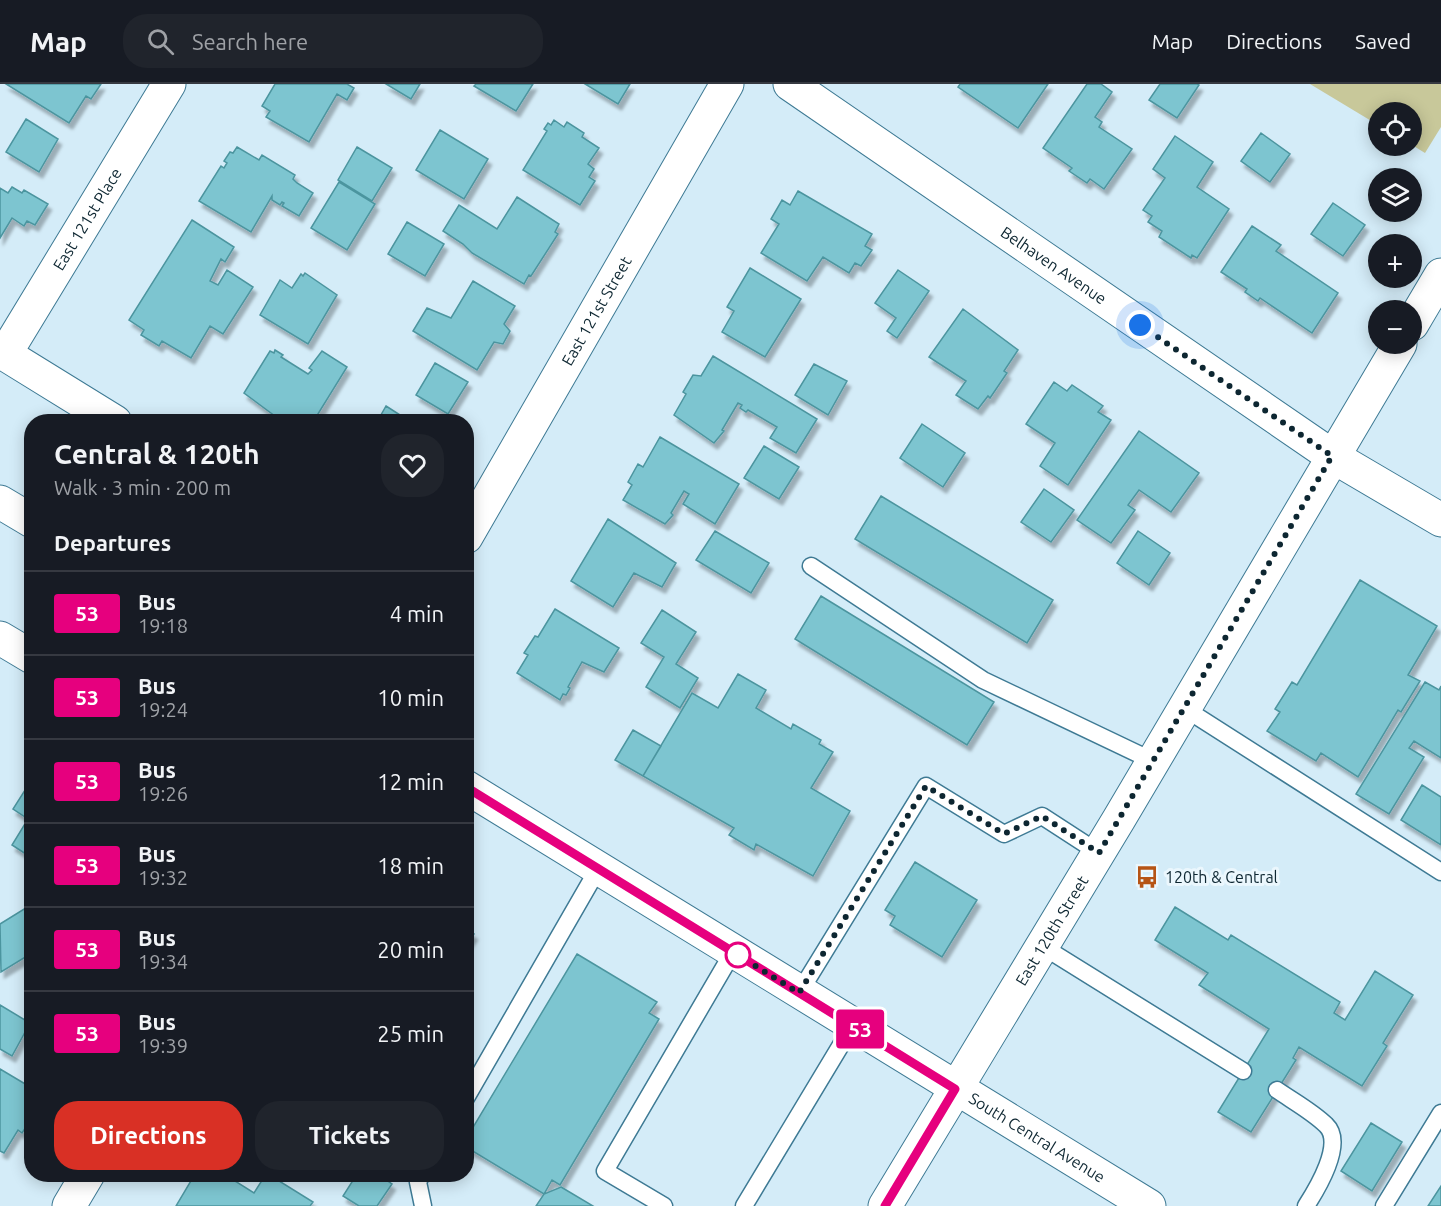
<!DOCTYPE html>
<meta charset="utf-8">
<style>
body{margin:0;font-family:Ubuntu,sans-serif;background:#20242c;color:#f1f3f6;height:100vh;display:flex;flex-direction:column;font-size:22px;white-space:nowrap}
*{box-sizing:border-box;margin:0}
p{font-size:20px;color:#9ea1a6}
.icon{flex:none;width:33px;height:33px;fill:none;stroke:currentColor;stroke-width:2;stroke-linecap:round;stroke-linejoin:round}
.map{position:relative;flex:1;overflow:hidden}
.panel{position:absolute;left:24px;top:330px;width:450px;height:768px;display:flex;flex-direction:column;background:#171b24;border-radius:24px;box-shadow:0 3px 15px #0003}
.panel>*{flex:none}
.badge{padding:0 12px;border-radius:4px;font-size:21px;line-height:39px}
.fabs{position:absolute;left:1368px;top:18px;display:grid;gap:12px}
.fabs a{display:grid;place-items:center;width:54px;height:54px;border-radius:50%;background:#171b24;box-shadow:0 3px 15px #0003;font-size:30px}
.you{position:absolute;width:30px;height:30px;margin:-15px;border:4px solid #fff;border-radius:50%;background:#1a73e8;box-shadow:0 0 0 9px #1a73e833}
.map>.badge{position:absolute;translate:-50% -50%;box-shadow:0 0 0 3px #fff}
h2{padding:0 30px;font-size:22px;line-height:54px}
.round{display:grid;place-items:center;flex:none;width:63px;height:63px;border-radius:24px;background:#20242c}
.summary{display:flex;align-items:center;justify-content:space-between;height:102px;padding:0 30px}
h1{font-size:28px;font-weight:600;line-height:45px}
.action{display:flex;gap:12px;margin-top:auto;padding:12px 30px}
.action a{flex:1;height:69px;border-radius:24px;background:#d93025;color:#fff;font-size:24px;font-weight:600;line-height:69px;text-align:center}
.action a+a{background:#20242c;color:#f1f3f6}
ul{padding:0;list-style:none}
li{display:flex;align-items:center;gap:18px;height:84px;padding:0 30px;border-top:2px solid #363941}
li div{flex:1}
li b{display:block;font-size:22px}
li em{font-style:normal}
li .badge{min-width:66px;font-weight:700;text-align:center}
header{display:flex;align-items:center;gap:36px;box-sizing:border-box;height:84px;padding:0 30px;background:#171b24;border-bottom:2px solid #363941}
header strong{font-size:28px}
nav{display:flex;gap:33px;margin-inline-start:auto;font-size:21px}
.search{width:420px;height:54px;background:#20242c;display:flex;align-items:center;gap:15px;box-sizing:border-box;padding:0 21px;border-radius:24px;color:#9ea1a6;font-size:22px}
.map>svg:first-child{display:block}
.green{fill:#c8c89a}
.building{fill:#7dc5d0;stroke:#4c959f;stroke-width:1.5;filter:url(#shadow)}
.lines{fill:none;stroke-linecap:round;stroke-linejoin:round}
.service-casing{stroke:#3e7a94;stroke-width:19}
.minor-casing{stroke:#3e7a94;stroke-width:35}
.tertiary-casing{stroke:#3e7a94;stroke-width:35}
.primary-casing{stroke:#3e7a94;stroke-width:35}
.service{stroke:#fff;stroke-width:16}
.minor{stroke:#fff;stroke-width:33}
.tertiary{stroke:#fff;stroke-width:33}
.primary{stroke:#fff;stroke-width:33}
.line-casing{stroke:#fff;stroke-width:14}
.line{stroke:#e6007e;stroke-width:9}
.walk{stroke:#0d2631;stroke-width:6;stroke-dasharray:0 10.8}
.stop-dot{fill:#fff;stroke:#e6007e;stroke-width:3}
.labels{text-anchor:middle;stroke-width:6;stroke-linejoin:round;paint-order:stroke}
.street-label{font-size:16px;fill:#0d2631;stroke:#ebf7fd}
.poi-label{font-size:16px;fill:#0d2631;stroke:#ebf7fd;text-anchor:start}
</style>
<header>
<strong>Map</strong>
<div class="search"><svg class="icon" aria-label="search" viewBox="0 0 24 24"><circle cx="10" cy="10" r="6"/><path d="M15 15l6 6"/></svg>Search here</div>
<nav><a>Map</a><a>Directions</a><a>Saved</a></nav>
</header>
<div class="map">
<svg width="1441" height="1122" viewBox="0 0 1441 1122">
<defs>
<filter id="shadow"><feDropShadow dx="3.5" dy="6" stdDeviation="1.5" flood-color="#0004"/></filter>
</defs>
<rect width="100%" height="100%" fill="#d4ecf8"/>
<path class="green" d="M1310,0H1441V43L1425,69L1412,61V28H1378V41Z"/>
<path class="building" d="M6,0H101L91,15L86,12L69,39Z
M275,0H347L354,4L347,16L337,10L309,58L266,33L270,27L262,22Z
M386,0H420L411,15Z
M476,0H533L516,27L474,2Z
M585,0H630L618,20Z
M960,0H1048L1018,44L958,3Z
M1087,0H1101L1112,8L1095,33L1102,38L1099,43L1132,65L1104,105L1090,95L1087,99L1069,87L1072,84L1043,64Z
M1160,0H1197L1199,1L1177,34L1149,16Z
M26,35L58,55L39,88L6,68Z
M554,36L564,43L567,38L584,49L582,53L599,64L588,80L594,85L589,93L595,97L580,121L523,86L547,47L544,45L548,39L551,41Z
M440,46L488,75L464,115L416,86Z
M1261,49L1290,70L1270,98L1241,77Z
M1175,52L1213,78L1197,103L1229,125L1197,174L1192,171L1191,174L1159,153L1162,147L1148,138L1152,132L1143,126L1165,94L1153,85Z
M237,63L259,76L262,71L295,91L293,95L297,99L313,109L299,132L282,122L284,119L282,118L280,121L272,116V112L251,148L199,117L221,82L224,84L227,79L224,77L230,68L233,69Z
M357,63L392,84L372,117L338,96Z
M339,98L375,120L347,166L311,144Z
M12,103L22,109L24,106L48,120L35,141L27,137L24,142L12,134L0,154V104L8,109Z
M798,107L872,150L865,162L872,166L861,182L855,179L849,189L823,173L807,197L761,169L779,140L771,135L782,116L790,121Z
M517,113L559,140L555,148L558,150L531,192L529,191L524,200L472,169L463,160L443,147L459,121L497,145Z
M1333,119L1365,141L1343,172L1311,150Z
M192,136L234,163L225,178L221,175L210,197L218,201L227,186L253,203L223,250L210,242L191,274L162,257L159,262L141,251L144,246L129,236Z
M407,138L444,160L425,192L388,170Z
M1252,142L1281,161L1276,167L1338,209L1312,249L1260,214L1258,217L1245,208L1247,205L1221,188Z
M750,184L801,215L765,273L722,248L734,227L727,223Z
M898,186L929,207L897,254L887,247L896,234L875,219Z
M305,189L337,211L308,260L260,231L280,196L292,204L301,190L303,192Z
M473,197L515,222L504,240L510,247L503,260L494,258L477,286L413,247L427,224L451,234Z
M963,225L1018,266L1004,287L1007,289L990,314L988,312L978,325L956,311L966,297L929,273Z
M275,266L283,271L281,273L308,290L312,286L309,284L322,267L347,283L313,338H298L287,331L283,338L244,309L270,267L274,269Z
M713,272L817,335L796,369L770,354L777,343L748,326L746,328L740,324L742,321L738,319L722,346L724,347L714,359L674,331L686,310L683,308L693,291L701,292Z
M435,279L468,298L448,330L416,311Z
M814,280L847,297L828,331L795,311Z
M1054,298L1067,307L1072,301L1103,322L1098,328L1111,336L1068,401L1040,382L1055,359L1026,340Z
M386,322L411,338H377Z
M922,340L965,369L943,403L900,374Z
M1139,347L1199,389L1171,428L1139,406L1128,421L1135,426L1111,459L1077,436Z
M660,353L739,400L715,440L683,420L689,410L684,407L671,429L673,431L665,440L623,416L632,401L628,398L638,380L643,383Z
M764,362L799,383L779,415L744,394Z
M1044,405L1074,426L1051,458L1021,438Z
M881,412L1053,516L1027,559L855,455Z
M608,435L676,479L662,503L634,489L613,523L571,497Z
M715,447L769,479L751,509L696,476Z
M1138,447L1170,469L1149,501L1117,479Z
M1360,496L1437,542L1408,591L1420,597L1401,628L1398,626L1358,693L1321,669L1316,677L1267,647L1280,628L1275,625L1292,598L1297,601Z
M821,512L994,618L967,661L795,555Z
M555,525L619,564L604,588L582,578L568,603L570,604L566,611L563,610L560,616L517,589L528,571L524,569L535,552L538,553Z
M662,526L696,548L676,580L698,594L680,624L646,603L664,573L641,559Z
M738,590L766,606L756,624L791,645L793,640L821,656L819,660L833,668L811,704L850,727L813,792L756,760L754,766L729,751L734,744L643,692L692,609L718,624Z
M1425,598L1439,606L1441,602V674L1414,657L1409,664L1424,673L1389,730L1356,710Z
M633,646L661,662L643,692L615,676Z
M32,695V774L12,761L28,735L13,725Z
M1422,701L1441,713V761L1401,736Z
M915,778L977,816L942,873L890,841L895,832L885,826Z
M29,822L32,826V869L1,888L0,840Z
M1175,823L1228,856L1231,851L1340,918L1334,929L1345,936L1375,887L1413,911L1383,959L1387,962L1362,1002L1299,963L1293,974L1296,976L1251,1048L1218,1028L1269,945L1199,901L1208,889L1155,856Z
M466,845L474,850L466,862Z
M577,870L657,918L649,929L659,935L560,1101L552,1096L544,1110L466,1063V1055Z
M0,921L30,939L12,972L0,965Z
M0,985L32,1004V1046L26,1043L22,1049L18,1046L4,1069L0,1067Z
M1371,1039L1402,1058L1372,1107L1341,1087Z
M195,1090H224L254,1109L266,1090H268L313,1118L310,1122H176Z
M357,1090H377L392,1100L377,1122H359L343,1112Z
M1441,1102V1122H1428Z
M561,1103L593,1122H536L544,1110Z"/>
<g class="lines">
<g class="service-casing">
<path id="service" d="M811,482L983,596L1153,677
M1184,624L1441,788
M1042,862L1243,987
M799,909L926,702L1004,750L1042,732L1099,769
M1277,1006C1293,1017 1313,1028 1326,1041C1345,1059 1317,1105 1306,1122
M466,1014L598,785
M422,1090L418,1098L423,1122
M664,1122L605,1087L733,868
M744,1122L853,941
M1384,1122L1441,1029"/>
</g>
<g class="minor-casing">
<g id="minor">
<path id="s1" d="M790,0L1332,372L1441,436"/>
<path d="M0,267L115,338"/>
<path id="s2" d="M5,270L169,0"/>
<path id="s3" d="M466,453L727,0"/>
<path d="M0,554L32,573"/>
<path d="M69,1122L88,1090"/>
</g>
</g>
<g class="tertiary-casing">
<g id="tertiary">
<path d="M1412,240L1441,191"/>
<path id="s4" d="M885,1122L1119,735L1400,260"/>
</g>
</g>
<g class="primary-casing">
<g id="primary">
<path d="M0,418L32,437"/>
<path id="s5" d="M466,703L1149,1122"/>
</g>
</g>
<use href="#service" class="service"/>
<use href="#minor" class="minor"/>
<use href="#tertiary" class="tertiary"/>
<use href="#primary" class="primary"/>
</g>
<g class="lines">
<g class="line-casing">
<path id="line" d="M466,703L955,1005L885,1122"/>
</g>
<use href="#line" class="line"/>
<path class="walk" d="M738,871L733,868L799,909L926,702L1004,750L1042,732L1099,769L1332,372L1140,241"/>
</g>
<defs>
<g id="bus-bare" transform="scale(1.8)"><path d="M-5-6H5V4H4V6H2V4H-2V6H-4V4H-5ZM-3.5-4V0h7V-4ZM-3.5 1.2v1.5H-2V1.2ZM2 1.2v1.5H3.5V1.2Z" fill="#b65415" stroke="#ebf7fd" stroke-width="2.5" paint-order="stroke"/></g>
</defs>
<g fill-rule="evenodd">
<use href="#bus-bare" x="1147" y="793"/>
</g>
<circle class="stop-dot" cx="738" cy="871" r="12"/>
<g class="labels">
<g class="street-label">
<text dy="6" stroke="none"><textPath href="#s2" startOffset="158">East 121st Place</textPath></text>
<text dy="6" stroke="none"><textPath href="#s1" startOffset="320">Belhaven Avenue</textPath></text>
<text dy="6" stroke="none"><textPath href="#s3" startOffset="261">East 121st Street</textPath></text>
<text dy="6" stroke="none"><textPath href="#s4" startOffset="322">East 120th Street</textPath></text>
<text dy="6" stroke="none"><textPath href="#s5" startOffset="670">South Central Avenue</textPath></text>
</g>
<g class="poi-label">
<text x="1165" y="799">120th &amp; Central</text>
</g>
</g>
</svg>
<div class="fabs">
<a><svg class="icon" aria-label="locate" viewBox="0 0 24 24"><circle cx="12" cy="12" r="6"/><path d="M12 2v4M12 18v4M2 12h4M18 12h4"/></svg></a>
<a><svg class="icon" aria-label="layers" viewBox="0 0 24 24"><path d="M12 4l9 5-9 5-9-5zM3 14l9 5 9-5"/></svg></a>
<a>+</a>
<a>−</a>
</div>
<div class="you" style="left:1140px;top:241px"></div>
<b class="badge" style="left:860px;top:945px;background:#e6007e;color:#fff">53</b>
<section class="panel">
<div class="summary"><div><h1>Central &amp; 120th</h1><p>Walk · 3 min · 200 m</p></div><a class="round"><svg class="icon" aria-label="heart" viewBox="0 0 24 24"><path d="M12 20l-8-8c-3-5 5-10 8-4 3-6 11-1 8 4z"/></svg></a></div>
<h2>Departures</h2>
<ul>
<li><span class="badge" style="background:#e6007e;color:#fff">53</span><div><b>Bus</b><p>19:18</p></div><em>4 min</em></li>
<li><span class="badge" style="background:#e6007e;color:#fff">53</span><div><b>Bus</b><p>19:24</p></div><em>10 min</em></li>
<li><span class="badge" style="background:#e6007e;color:#fff">53</span><div><b>Bus</b><p>19:26</p></div><em>12 min</em></li>
<li><span class="badge" style="background:#e6007e;color:#fff">53</span><div><b>Bus</b><p>19:32</p></div><em>18 min</em></li>
<li><span class="badge" style="background:#e6007e;color:#fff">53</span><div><b>Bus</b><p>19:34</p></div><em>20 min</em></li>
<li><span class="badge" style="background:#e6007e;color:#fff">53</span><div><b>Bus</b><p>19:39</p></div><em>25 min</em></li>
</ul>
<div class="action"><a>Directions</a><a>Tickets</a></div>
</section>
</div>
